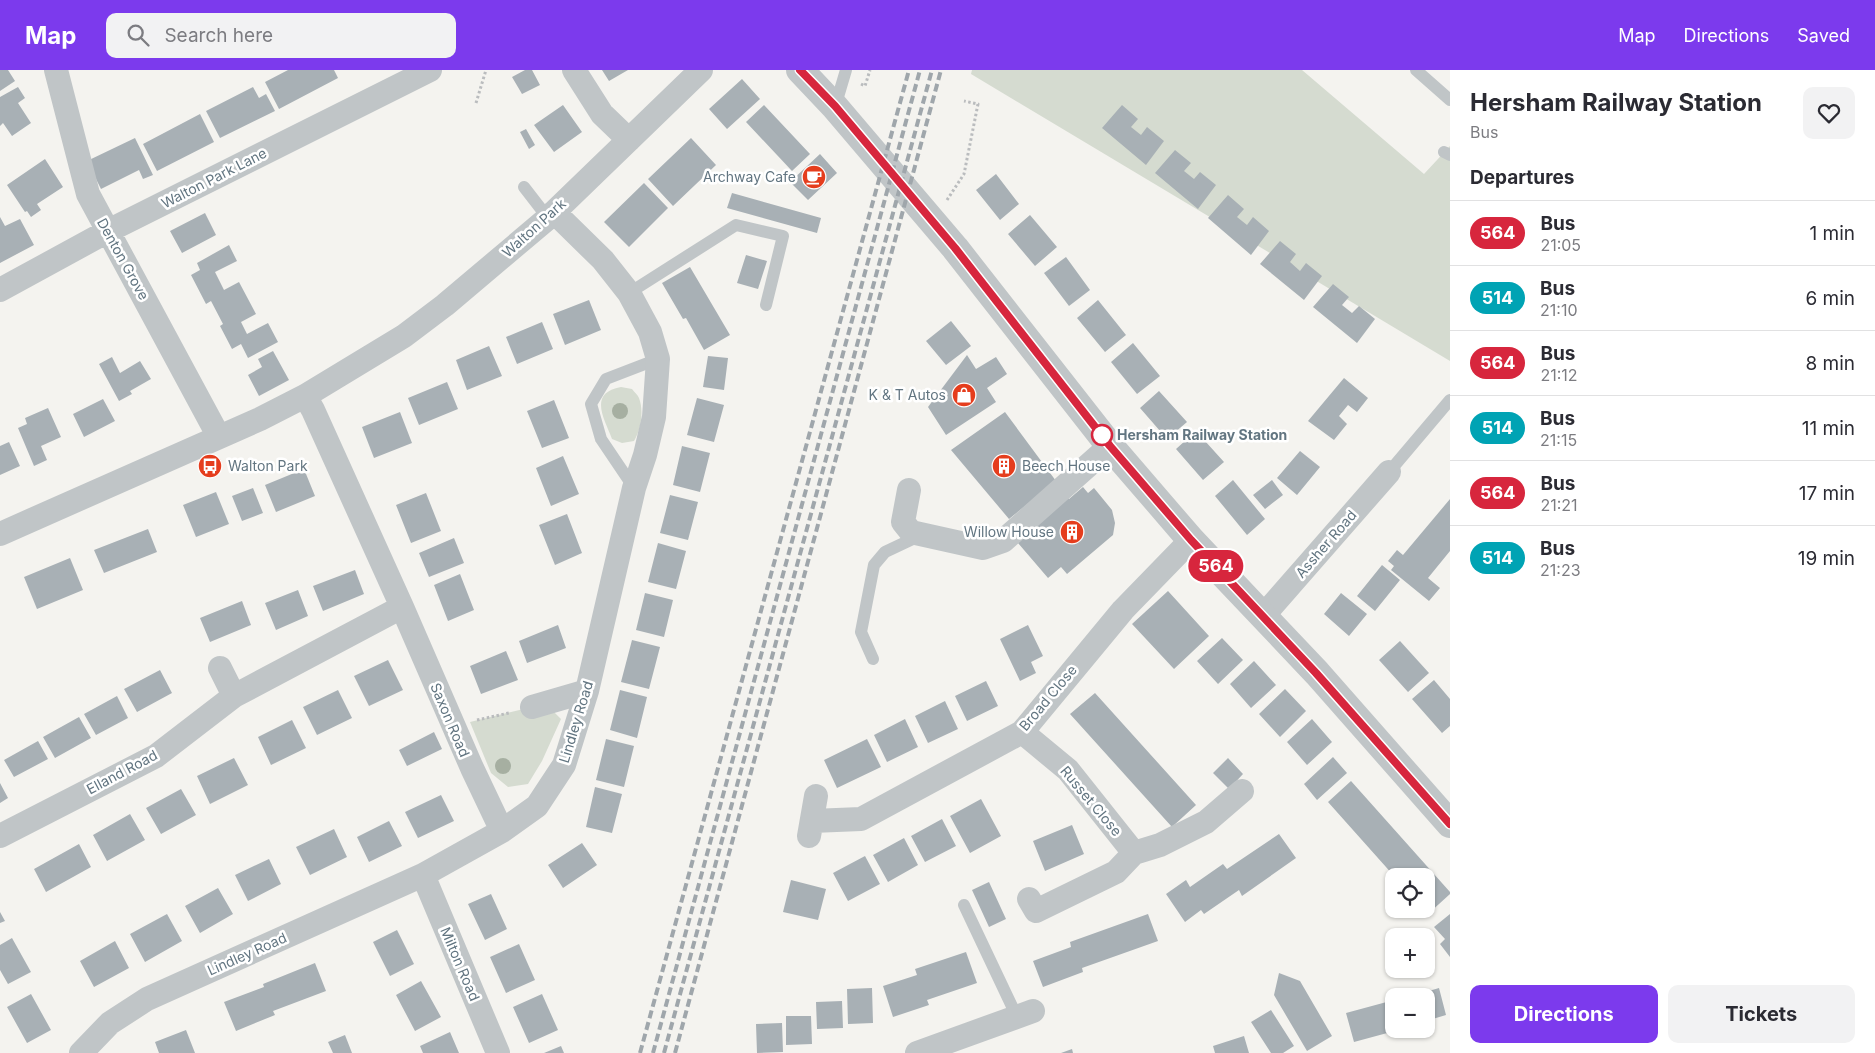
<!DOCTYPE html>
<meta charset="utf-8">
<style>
body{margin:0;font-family:Inter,sans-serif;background:#f2f2f3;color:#2b2b33;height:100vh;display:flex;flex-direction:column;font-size:19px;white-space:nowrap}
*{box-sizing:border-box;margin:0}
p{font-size:16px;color:#7c7c81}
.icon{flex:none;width:28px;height:28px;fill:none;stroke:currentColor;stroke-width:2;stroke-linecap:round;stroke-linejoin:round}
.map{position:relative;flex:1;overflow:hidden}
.drawer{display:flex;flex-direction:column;background:#fff;width:425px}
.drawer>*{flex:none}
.badge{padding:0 10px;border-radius:16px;font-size:18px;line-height:32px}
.buttons{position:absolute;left:1385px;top:798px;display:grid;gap:10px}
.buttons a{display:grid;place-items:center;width:50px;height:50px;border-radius:10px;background:#fff;box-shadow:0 1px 4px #0004;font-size:25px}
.map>.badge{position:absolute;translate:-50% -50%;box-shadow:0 0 0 2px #fff}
h2{padding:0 20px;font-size:19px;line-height:45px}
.round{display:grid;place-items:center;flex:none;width:52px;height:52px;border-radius:10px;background:#f2f2f3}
.headline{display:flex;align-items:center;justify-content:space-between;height:85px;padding:0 20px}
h1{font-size:24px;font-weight:700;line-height:38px}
.cta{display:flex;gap:10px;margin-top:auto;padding:10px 20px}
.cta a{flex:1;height:58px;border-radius:10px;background:#7c3aed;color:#fff;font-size:20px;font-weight:700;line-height:58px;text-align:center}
.cta a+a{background:#f2f2f3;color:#2b2b33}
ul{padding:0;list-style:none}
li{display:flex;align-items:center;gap:15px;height:65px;padding:0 20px;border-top:1px solid #e1e1e2}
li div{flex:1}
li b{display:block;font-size:19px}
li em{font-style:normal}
li .badge{min-width:55px;font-weight:700;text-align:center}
header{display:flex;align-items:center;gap:30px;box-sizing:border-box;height:70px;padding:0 25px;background:#7c3aed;color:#fff}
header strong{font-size:24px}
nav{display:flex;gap:28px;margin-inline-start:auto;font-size:18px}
.search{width:350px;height:45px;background:#f2f2f3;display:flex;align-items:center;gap:12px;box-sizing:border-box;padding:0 18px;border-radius:10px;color:#7c7c81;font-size:19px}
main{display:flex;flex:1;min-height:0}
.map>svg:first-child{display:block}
.green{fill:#d5dbd0}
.building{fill:#a8b0b5}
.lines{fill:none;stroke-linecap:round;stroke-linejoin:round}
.path{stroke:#babcbe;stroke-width:3;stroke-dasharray:2.5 2.5;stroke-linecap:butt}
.service{stroke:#c0c5c7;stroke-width:12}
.minor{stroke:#c0c5c7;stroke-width:24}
.tertiary{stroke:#c0c5c7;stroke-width:28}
.rail{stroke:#9fa6ab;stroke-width:4;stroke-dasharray:8 4;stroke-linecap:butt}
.tree{fill:#a6afa1}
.line-casing{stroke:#fff;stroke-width:11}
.line{stroke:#d7263d;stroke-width:8}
.stop-dot{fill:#fff;stroke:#d7263d;stroke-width:2.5}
.labels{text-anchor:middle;stroke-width:5;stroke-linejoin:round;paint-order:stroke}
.poi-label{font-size:14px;fill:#627581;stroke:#fff;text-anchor:end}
.street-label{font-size:14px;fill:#627581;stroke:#fff}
.stop-label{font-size:14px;font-weight:bold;fill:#627581;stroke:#fff;text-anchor:start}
</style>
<header>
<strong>Map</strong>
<div class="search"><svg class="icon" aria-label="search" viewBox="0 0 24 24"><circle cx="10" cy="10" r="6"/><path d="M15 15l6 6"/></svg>Search here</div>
<nav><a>Map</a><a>Directions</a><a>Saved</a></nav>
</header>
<main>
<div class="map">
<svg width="1450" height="983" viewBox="0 0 1450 983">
<rect width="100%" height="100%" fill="#f4f3ef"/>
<path class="green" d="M972,0H1302L1424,104L1450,76V291L971,4Z
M621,317L632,319C634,322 638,325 639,328C644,341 641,360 634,371L622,373L612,369C604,348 588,323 621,317Z
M532,637L552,640L561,649L542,691L528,714L508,717L491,703L470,652Z"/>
<path class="building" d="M0,0H8L15,11L0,21Z
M288,0H334L338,8L279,39L265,12Z
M525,0H532L540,15L522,24L512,7Z
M602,0H628L609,11Z
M742,9L760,29L727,59L709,39Z
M18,17L25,28L18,33L31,53L12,66L3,53L0,56V27Z
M253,17L259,28L266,24L275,41L220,68L206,41Z
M563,35L582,62L554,82L534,55Z
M764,35L810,84L792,101L746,52Z
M1122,35L1138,49L1131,57L1141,65L1147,57L1164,71L1146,95L1102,58Z
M200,44L214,72L157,101L143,74Z
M526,59L535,75L529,79L520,62Z
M135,68L153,105L143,109L139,100L101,119L87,91Z
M691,68L716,95L673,136L648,109Z
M1175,80L1191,93L1184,101L1194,109L1200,102L1216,115L1198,139L1155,103Z
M820,84L837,103L808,130L790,112Z
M45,89L63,117L37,134L41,140L31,147L27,141L25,142L7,115Z
M996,104L1019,134L1000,150L976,120Z
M644,113L668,138L629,177L604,152Z
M732,123L821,148L817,163L727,138Z
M1228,125L1244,139L1237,147L1247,155L1253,147L1269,161L1251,185L1208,148Z
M205,143L216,165L182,183L170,161Z
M1030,145L1057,177L1035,196L1008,164Z
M0,147L5,156L20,149L34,175L0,193Z
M1280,171L1296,184L1290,192L1300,201L1306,193L1322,206L1304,230L1260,194Z
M229,175L237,191L215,202L224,220L239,212L256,244L241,252L247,264L268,253L278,272L248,288L241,274L232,279L220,256L223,254L211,231L206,234L191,205L200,200L197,193Z
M746,185L767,191L758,219L737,213Z
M1066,187L1090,220L1069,236L1044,203Z
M690,197L730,265L704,280L686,248L683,249L662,213Z
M1333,214L1349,227L1342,235L1352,243L1359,236L1375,249L1357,273L1313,237Z
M589,230L601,260L565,275L553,244Z
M1098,230L1126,265L1105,282L1077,248Z
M951,251L971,276L946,295L926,271Z
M542,252L553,279L517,294L506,267Z
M1133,273L1160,306L1137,324L1111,292Z
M489,276L502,306L467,320L456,290Z
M273,281L289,310L259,326L248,305L262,297L258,289Z
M967,285L976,299L996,287L1007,304L987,318L996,332L946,365L928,337Z
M708,286L728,288L724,320L703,317Z
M112,287L120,303L140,291L151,309L130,321L132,324L119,331L99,294Z
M1344,308L1368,328L1357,342L1348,335L1339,346L1347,354L1334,370L1308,351Z
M447,312L458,339L419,355L408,328Z
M1159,321L1187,352L1167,369L1140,338Z
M697,328L724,335L714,372L687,365Z
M103,329L115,351L84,367L73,344Z
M554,330L569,368L542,378L527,341Z
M48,338L61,367L41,376L47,390L34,396L18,358L27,354L25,348Z
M400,342L412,373L374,388L362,357Z
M1005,342L1056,411L1009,449L951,380Z
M1196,361L1224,392L1203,410L1176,379Z
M9,372L20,396L0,405V376Z
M682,376L710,383L700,422L673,415Z
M1300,381L1320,397L1297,425L1277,408Z
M563,386L579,424L551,436L536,398Z
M304,399L315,426L276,442L265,415Z
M1233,410L1265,449L1247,465L1215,426Z
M1272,410L1283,425L1265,439L1253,425Z
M1083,417L1088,423L1094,418L1112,440L1115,453L1113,465L1067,504L1061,497L1048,508L1018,473L1065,425L1069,429Z
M253,418L263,443L242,451L232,426Z
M216,422L229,454L196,467L183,435Z
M426,423L441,461L411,473L396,435Z
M670,425L698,432L688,470L660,463Z
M1450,429V481L1428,508L1440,518L1429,531L1391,500L1394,496L1388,491L1397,480L1403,485Z
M567,444L582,483L555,495L539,455Z
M148,459L157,482L104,503L94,480Z
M454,468L464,493L429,507L419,483Z
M658,473L686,481L676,519L648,512Z
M70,488L83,520L37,539L24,507Z
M1382,495L1400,510L1375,541L1357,526Z
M355,500L364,524L323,541L313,516Z
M460,504L474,540L448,551L434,515Z
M298,520L308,546L276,560L265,533Z
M1168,521L1209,566L1174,599L1132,554Z
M645,523L673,530L664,567L636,560Z
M1341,523L1367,544L1349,566L1324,544Z
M242,531L251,555L210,572L200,548Z
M558,555L566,578L527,593L519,571Z
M1028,555L1043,586L1031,592L1036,603L1020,611L1000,569Z
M1222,568L1243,590L1218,614L1197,591Z
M632,570L660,577L649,619L621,612Z
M1400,571L1429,603L1408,622L1379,590Z
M506,581L518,610L481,624L470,596Z
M388,590L403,620L369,636L354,606Z
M1254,591L1276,615L1251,638L1230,614Z
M160,600L172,623L137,642L124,619Z
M1434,610L1450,629V656L1442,663L1412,629Z
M986,611L998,636L967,651L955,626Z
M1285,619L1306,641L1280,667L1259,644Z
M338,620L352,648L317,665L303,637Z
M620,620L647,627L637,668L610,660Z
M1095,623L1196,735L1172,757L1070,644Z
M117,626L128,648L96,665L84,644Z
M945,631L958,659L928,673L915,646Z
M79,647L91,668L55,688L43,667Z
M905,649L918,677L887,692L874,665Z
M1312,649L1332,672L1307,695L1287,672Z
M292,650L306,678L271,695L258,667Z
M434,662L442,679L407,696L399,680Z
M606,669L634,676L624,717L596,710Z
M867,669L881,697L837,718L824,690Z
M38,671L48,689L14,707L4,690Z
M1333,687L1347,703L1317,730L1304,714Z
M234,688L248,715L210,734L197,706Z
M1228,688L1243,704L1229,719L1213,703Z
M1351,711L1450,822V824L1428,844L1423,839H1426V806H1394L1328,732Z
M0,713L8,728L0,733Z
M595,717L622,724L612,763L586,757Z
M181,719L196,745L161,764L146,738Z
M441,725L454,751L418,768L405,742Z
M981,729L1001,766L970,783L950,746Z
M130,744L145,770L107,791L93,765Z
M942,749L956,776L925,792L911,766Z
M389,751L402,776L369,792L357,767Z
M1072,755L1084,784L1045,801L1033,771Z
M334,759L347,787L310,805L296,777Z
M1279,764L1296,788L1242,826L1239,820L1204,844L1201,840L1185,852L1166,824L1186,810L1190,817L1223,794L1227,799Z
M904,768L918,795L888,812L873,785Z
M582,773L597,795L563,818L548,795Z
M79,774L91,797L46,822L34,799Z
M865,786L880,814L848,831L833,803Z
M269,789L281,814L248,831L235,805Z
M791,810L826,819L818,850L783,842Z
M989,812L1006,849L989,857L972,820Z
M218,818L233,844L200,863L185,836Z
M491,824L507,859L485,870L468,834Z
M0,842L5,851L0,853Z
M167,844L182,871L145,892L130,864Z
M1148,844L1158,871L1082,898L1083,902L1043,917L1033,891L1071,877L1070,872Z
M1450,844V887L1440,874L1445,869L1434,857Z
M397,860L414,894L390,906L373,872Z
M12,868L31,902L8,914L0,900V875Z
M115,871L129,898L94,917L80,891Z
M519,874L535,910L506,923L490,887Z
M966,882L977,913L927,930L929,935L893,947L883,916L917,905L915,899Z
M315,893L326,921L273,941L275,945L236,961L224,932L264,917L263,914Z
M1279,903L1300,911L1332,966L1307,981L1274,925Z
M421,911L441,947L415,961L396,925Z
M872,918L873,953L848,954L847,919Z
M1439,918L1446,945L1426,951V926H1412Z
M31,924L51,960L27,973L7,937Z
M542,924L558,960L529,973L513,937Z
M1394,930V959H1402L1354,972L1346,943Z
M842,931L843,958L817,959L816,932Z
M1271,940L1294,976L1283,983H1271L1251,952Z
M786,946H811L812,974L786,975Z
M782,953L783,982L757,983L756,954Z
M186,960L195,983H159L155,972Z
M450,962L459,983H423L420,976Z
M345,965L352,983H333L328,972Z
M1244,966L1249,983H1215L1213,976Z
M561,976L564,983H544Z
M1072,979L1073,983H1061Z"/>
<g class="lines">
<path class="path" d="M861,14L865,16L870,0
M476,33L486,0
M947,130L964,104L978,34L964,31
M477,650L509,643"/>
<path class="service" d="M1416,0L1450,30
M835,37L846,0
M1444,82L1450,85
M524,117L548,148
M629,223L736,155L783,166L766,235
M1389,402L1450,330
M634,418L601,369L591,334L606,309L658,289
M873,589L861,562L874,495L885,482L921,465
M964,835L1017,947"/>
<path class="minor" d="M56,0L88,124L219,367
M574,0L602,44L629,70
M0,220L108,161L430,0
M305,326L313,340L402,537L472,698L502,761
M909,420L903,452L911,462L983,478L1003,471L1110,376
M0,464L260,349L305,326L404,266L445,235L548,148L701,0
M1263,546L1389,402
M234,626L402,537
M532,637L587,621
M1022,662L1068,700L1134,783L1116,802L1036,841L1029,829
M812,751L861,749L1022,662L1123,540L1191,470
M0,766L156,686L234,626L220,598
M809,766L816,726
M1134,783L1160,775L1206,752L1242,721
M423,805L498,983
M81,983L110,953L147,929L423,805L502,761L537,736L564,695L587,621L634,418L645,385L654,347L658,289L650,262L629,223L603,190L554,142
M917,983L1033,941"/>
<path class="tertiary" d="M800,0L835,37L955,178L1110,376L1191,470L1317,603L1450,754"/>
<path class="rail" d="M640,983L909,0
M653,983L920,0
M664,983L932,0
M675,983L941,0"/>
</g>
<g class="tree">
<circle cx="620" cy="341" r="8"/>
<circle cx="503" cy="696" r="8"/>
</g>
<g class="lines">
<g class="line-casing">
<path id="line" d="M800,0L835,36L955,178L1110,376L1191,470L1316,603L1450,754"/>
</g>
<use href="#line" class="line"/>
</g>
<defs>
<g id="cafe-disc" transform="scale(1.25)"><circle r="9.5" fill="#e53d1d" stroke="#fff"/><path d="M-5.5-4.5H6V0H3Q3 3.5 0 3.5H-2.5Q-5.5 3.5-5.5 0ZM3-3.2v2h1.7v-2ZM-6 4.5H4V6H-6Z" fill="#fff"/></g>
<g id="shop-disc" transform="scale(1.25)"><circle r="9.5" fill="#e53d1d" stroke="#fff"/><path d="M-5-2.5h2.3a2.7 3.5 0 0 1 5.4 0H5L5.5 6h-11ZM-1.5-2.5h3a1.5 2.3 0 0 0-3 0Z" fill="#fff"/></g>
<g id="bus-disc" transform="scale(1.25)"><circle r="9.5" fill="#e53d1d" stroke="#fff"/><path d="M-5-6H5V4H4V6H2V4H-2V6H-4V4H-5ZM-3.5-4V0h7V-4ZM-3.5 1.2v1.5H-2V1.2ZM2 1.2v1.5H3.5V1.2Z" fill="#fff"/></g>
<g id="building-disc" transform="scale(1.25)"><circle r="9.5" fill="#e53d1d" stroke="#fff"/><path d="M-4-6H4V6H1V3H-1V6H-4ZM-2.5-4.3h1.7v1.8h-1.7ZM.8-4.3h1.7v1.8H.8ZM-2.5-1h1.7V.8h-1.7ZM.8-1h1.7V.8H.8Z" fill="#fff"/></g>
</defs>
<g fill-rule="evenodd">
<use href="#cafe-disc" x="814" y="107"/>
<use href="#shop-disc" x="964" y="325"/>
<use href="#bus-disc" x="210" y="396"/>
<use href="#building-disc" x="1004" y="396"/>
<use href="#building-disc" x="1072" y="462"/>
</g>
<circle class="stop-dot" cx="1102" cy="365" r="10"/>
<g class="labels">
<g class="poi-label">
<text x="796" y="112">Archway Cafe</text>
<text x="946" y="330">K &amp; T Autos</text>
<text x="228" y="401" text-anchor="start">Walton Park</text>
<text x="1022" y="401" text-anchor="start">Beech House</text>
<text x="1054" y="467">Willow House</text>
</g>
<g class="street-label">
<text transform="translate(214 108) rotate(-27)" y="5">Walton Park Lane</text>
<text transform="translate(534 158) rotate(-42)" y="5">Walton Park</text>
<text transform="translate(123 189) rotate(61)" y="5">Denton Grove</text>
<text transform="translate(1326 474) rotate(-49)" y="5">Assher Road</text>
<text transform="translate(1048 628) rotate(-50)" y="5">Broad Close</text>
<text transform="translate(450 650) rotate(67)" y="5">Saxon Road</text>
<text transform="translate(576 652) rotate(-73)" y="5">Lindley Road</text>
<text transform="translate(122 702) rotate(-28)" y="5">Elland Road</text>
<text transform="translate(1091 731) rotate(50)" y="5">Russet Close</text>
<text transform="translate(247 884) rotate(-24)" y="5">Lindley Road</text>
<text transform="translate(460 894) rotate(67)" y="5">Milton Road</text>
</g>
<g class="stop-label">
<text x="1117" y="370">Hersham Railway Station</text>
</g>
</g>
</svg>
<div class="buttons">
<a><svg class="icon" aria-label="locate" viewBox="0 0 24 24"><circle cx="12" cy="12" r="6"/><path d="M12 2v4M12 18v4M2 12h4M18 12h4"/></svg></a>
<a>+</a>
<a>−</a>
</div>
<b class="badge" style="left:1216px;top:496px;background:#d7263d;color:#fff">564</b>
</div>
<section class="drawer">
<div class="headline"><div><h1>Hersham Railway Station</h1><p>Bus</p></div><a class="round"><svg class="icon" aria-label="heart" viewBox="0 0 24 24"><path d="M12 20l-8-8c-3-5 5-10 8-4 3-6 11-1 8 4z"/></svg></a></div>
<h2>Departures</h2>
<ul>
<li><span class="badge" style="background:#d7263d;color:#fff">564</span><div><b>Bus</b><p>21:05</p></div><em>1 min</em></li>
<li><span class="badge" style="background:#00a3b4;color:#fff">514</span><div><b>Bus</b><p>21:10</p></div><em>6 min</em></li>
<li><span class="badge" style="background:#d7263d;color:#fff">564</span><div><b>Bus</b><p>21:12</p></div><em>8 min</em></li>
<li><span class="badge" style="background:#00a3b4;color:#fff">514</span><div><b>Bus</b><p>21:15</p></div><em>11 min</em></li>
<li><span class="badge" style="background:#d7263d;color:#fff">564</span><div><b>Bus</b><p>21:21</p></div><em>17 min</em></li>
<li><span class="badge" style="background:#00a3b4;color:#fff">514</span><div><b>Bus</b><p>21:23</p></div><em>19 min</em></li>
</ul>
<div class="cta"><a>Directions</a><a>Tickets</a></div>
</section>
</main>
